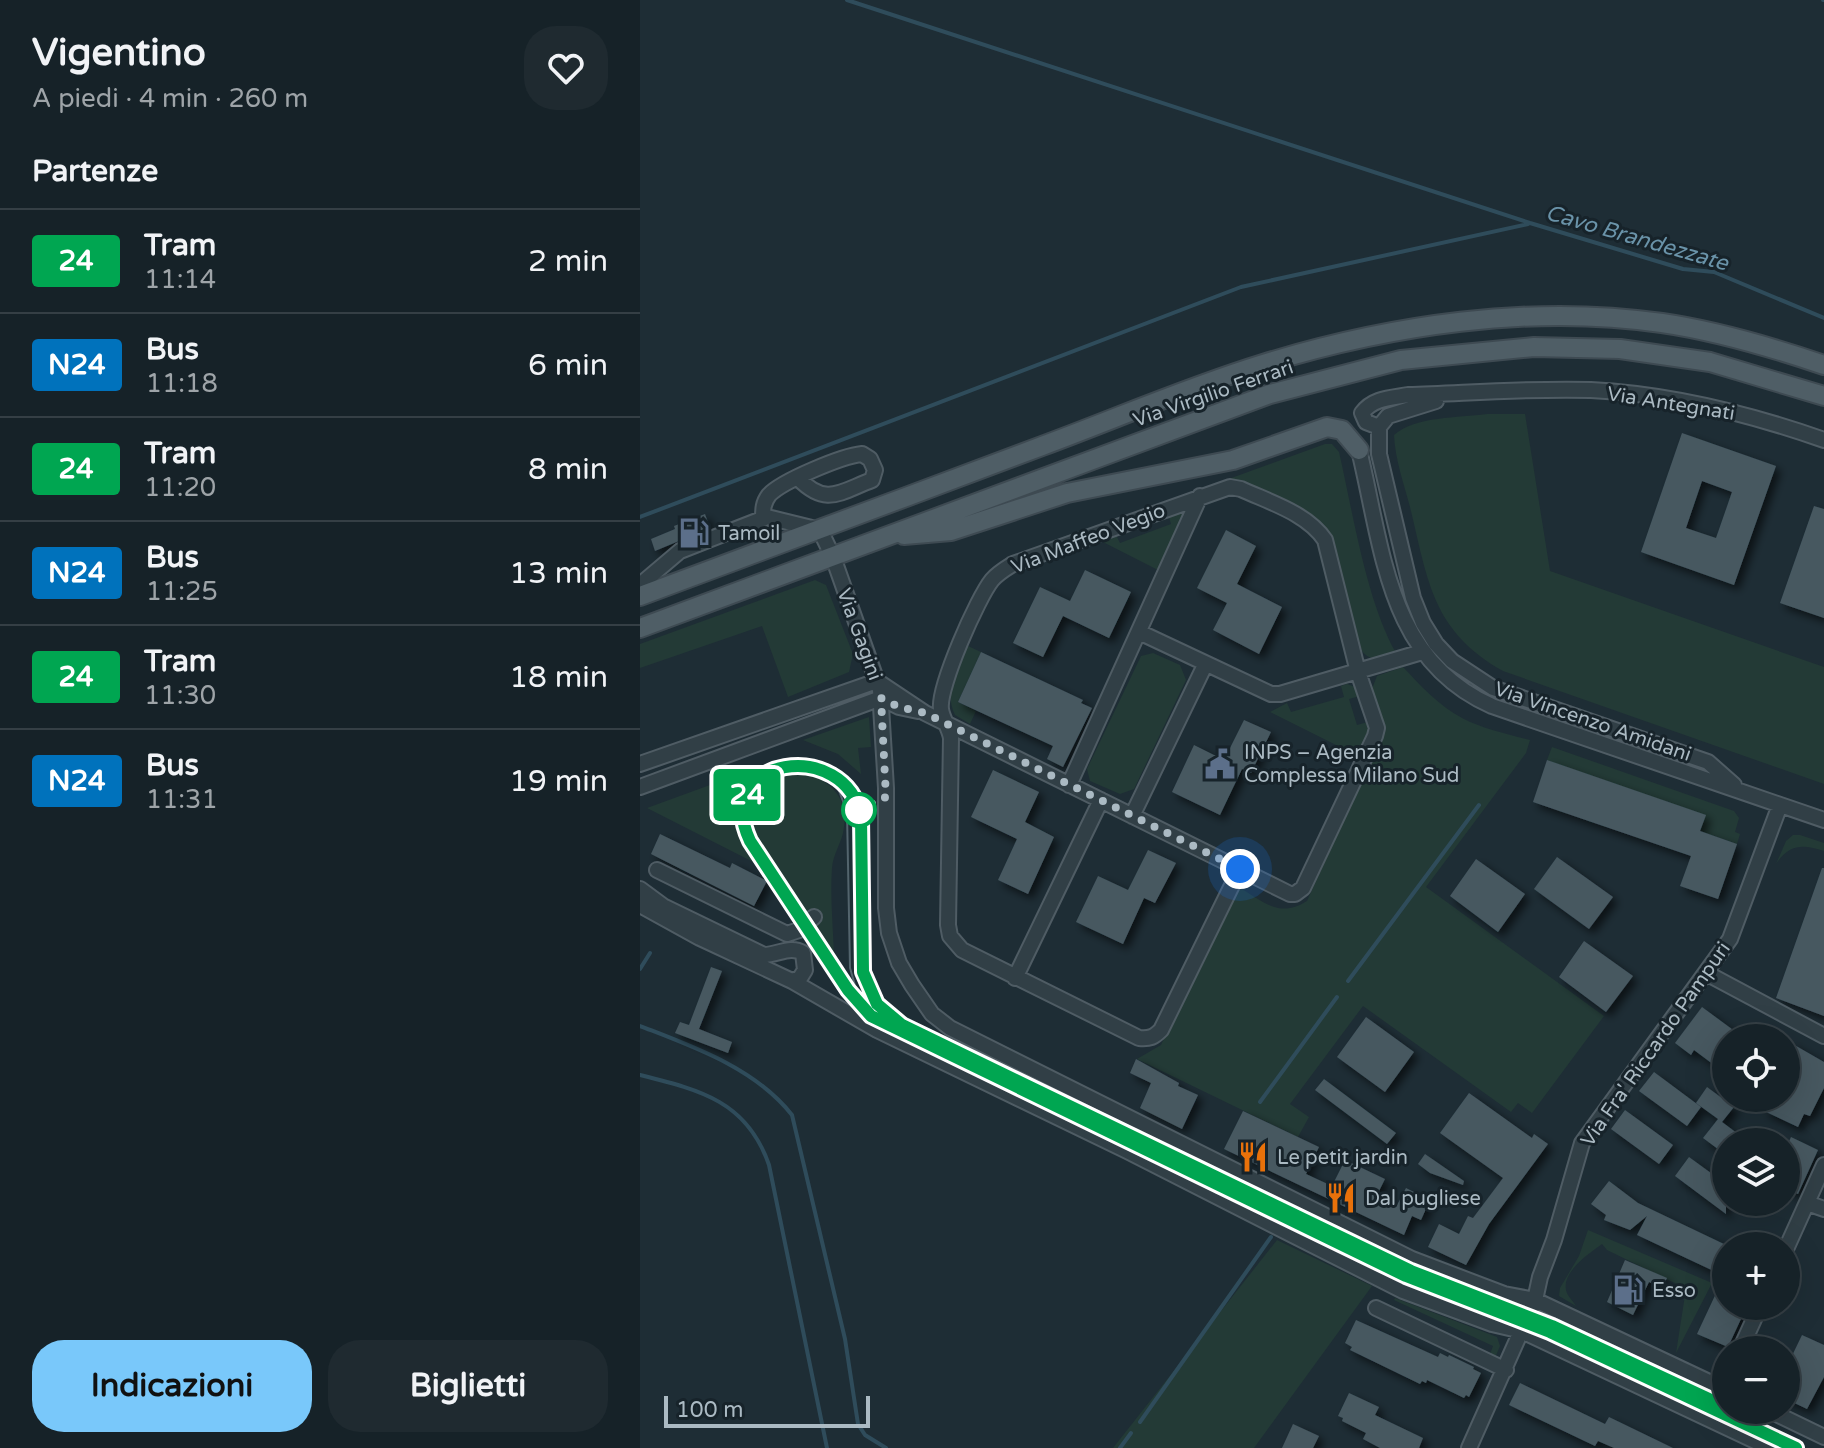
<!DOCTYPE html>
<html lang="it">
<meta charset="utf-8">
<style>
body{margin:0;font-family:"Varela Round",sans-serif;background:#1f2a30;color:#f1f3f6;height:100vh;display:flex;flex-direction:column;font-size:30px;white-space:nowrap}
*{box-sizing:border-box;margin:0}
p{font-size:26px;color:#9ea4a8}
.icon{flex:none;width:44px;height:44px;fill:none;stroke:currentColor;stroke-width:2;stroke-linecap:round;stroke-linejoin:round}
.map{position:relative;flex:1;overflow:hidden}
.side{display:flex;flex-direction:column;background:#162228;width:640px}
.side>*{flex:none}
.badge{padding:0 16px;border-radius:6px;font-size:28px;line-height:52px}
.controls{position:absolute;left:1072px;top:1024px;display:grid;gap:16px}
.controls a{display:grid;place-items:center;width:88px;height:88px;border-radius:50%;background:#162228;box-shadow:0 8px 32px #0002,0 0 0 2px #353f45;font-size:40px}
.scale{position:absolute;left:24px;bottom:20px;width:206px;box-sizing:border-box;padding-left:8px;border:4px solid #abbac3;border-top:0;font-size:22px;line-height:28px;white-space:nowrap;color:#abbac3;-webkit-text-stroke:6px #17232a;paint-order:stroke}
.you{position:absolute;width:40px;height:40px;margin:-20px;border:6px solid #fff;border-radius:50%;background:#1a73e8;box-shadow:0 0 0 12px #1a73e833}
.map>.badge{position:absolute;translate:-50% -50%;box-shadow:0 0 0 4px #fff}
h2{padding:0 32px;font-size:30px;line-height:72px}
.round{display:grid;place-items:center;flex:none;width:84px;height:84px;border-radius:32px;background:#1f2a30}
.summary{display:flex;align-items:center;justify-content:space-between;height:136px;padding:0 32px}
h1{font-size:38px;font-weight:700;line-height:60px}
.primary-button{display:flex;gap:16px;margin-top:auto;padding:16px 32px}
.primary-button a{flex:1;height:92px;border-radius:32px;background:#79c8fa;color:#111;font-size:32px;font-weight:700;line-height:92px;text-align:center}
.primary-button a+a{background:#1f2a30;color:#f1f3f6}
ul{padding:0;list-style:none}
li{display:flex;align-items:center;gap:24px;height:104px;padding:0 32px;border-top:2px solid #353f45}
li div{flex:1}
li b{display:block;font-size:30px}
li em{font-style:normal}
li .badge{min-width:88px;font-weight:700;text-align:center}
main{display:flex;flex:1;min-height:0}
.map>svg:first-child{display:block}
.green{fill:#233a36}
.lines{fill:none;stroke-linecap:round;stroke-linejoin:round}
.stream{stroke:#2f4c5b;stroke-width:4}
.building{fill:#465861;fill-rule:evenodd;filter:url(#shadow)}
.minor-casing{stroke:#4f5c64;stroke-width:18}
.major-casing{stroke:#3e4a52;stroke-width:22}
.minor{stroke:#313f46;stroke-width:14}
.major{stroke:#4f5e66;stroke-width:18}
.tram{stroke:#53646d;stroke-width:2}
.line-casing{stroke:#fff;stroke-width:18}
.line{stroke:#00a651;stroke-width:12}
.walk{stroke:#abbac3;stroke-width:8;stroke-dasharray:0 14.4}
.stop-dot{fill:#fff;stroke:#00a651;stroke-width:4}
.labels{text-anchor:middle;stroke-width:6;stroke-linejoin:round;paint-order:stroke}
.street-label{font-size:20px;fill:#abbac3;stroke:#17232a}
.poi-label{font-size:20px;fill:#abbac3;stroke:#17232a;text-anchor:start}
.water-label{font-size:22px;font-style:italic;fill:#6a93a9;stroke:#17232a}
</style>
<main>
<section class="side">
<div class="summary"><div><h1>Vigentino</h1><p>A piedi · 4 min · 260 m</p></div><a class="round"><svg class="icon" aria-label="heart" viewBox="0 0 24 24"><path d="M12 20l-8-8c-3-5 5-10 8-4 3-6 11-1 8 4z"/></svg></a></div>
<h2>Partenze</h2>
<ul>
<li><span class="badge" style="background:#00a651;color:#fff">24</span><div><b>Tram</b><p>11:14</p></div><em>2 min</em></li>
<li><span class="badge" style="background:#0072bc;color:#fff">N24</span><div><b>Bus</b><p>11:18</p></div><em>6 min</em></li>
<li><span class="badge" style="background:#00a651;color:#fff">24</span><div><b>Tram</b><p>11:20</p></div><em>8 min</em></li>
<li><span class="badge" style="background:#0072bc;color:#fff">N24</span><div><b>Bus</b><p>11:25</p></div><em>13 min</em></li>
<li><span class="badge" style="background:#00a651;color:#fff">24</span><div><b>Tram</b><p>11:30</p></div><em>18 min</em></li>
<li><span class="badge" style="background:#0072bc;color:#fff">N24</span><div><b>Bus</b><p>11:31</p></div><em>19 min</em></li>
</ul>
<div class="primary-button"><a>Indicazioni</a><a>Biglietti</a></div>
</section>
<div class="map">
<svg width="1184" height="1448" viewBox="0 0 1184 1448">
<defs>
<filter id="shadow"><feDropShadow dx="5" dy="5" stdDeviation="4" flood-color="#0009"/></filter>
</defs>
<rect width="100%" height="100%" fill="#1e2d35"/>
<path class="green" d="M847,414H885L910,571L1184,667V784L863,671C792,631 788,581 770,507C764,484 755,459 754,435C776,416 818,418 847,414Z
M685,444H692L699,452C713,513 726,600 756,653C743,657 732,664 722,651L685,527L680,522L602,485L583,481Z
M542,510L544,515L518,570L459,540L475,533L480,543L531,524L528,514Z
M175,580L186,585L213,654L209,672L148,697L122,626L0,668V644Z
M328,646L341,652L318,702L336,711L330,724L315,715C303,691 318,668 328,646Z
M513,653L540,665L546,680L494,789L480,794L450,781L447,769L501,656Z
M763,667C780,685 799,706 822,718C843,729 867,734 890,740L886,753L786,887L964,1016L892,1113L878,1103L871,1112L723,1006L650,1104L669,1117L658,1137L497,1059L521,1045L597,886C623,901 639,919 667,901L741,738L744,724L732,689L737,676Z
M707,684L715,687L720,696L709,699L717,725L728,722L731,732L720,757L630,712L647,703L651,712L704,697L701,686Z
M229,717L231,747L218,748L221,774L198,754L163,740Z
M912,747L1094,811L1099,818L1095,832L1100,834L1097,844L1060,831L907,760Z
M122,766C88,801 95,826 119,865L7,808Z
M154,769C187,778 211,794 203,833C200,845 193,855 192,868C190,897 193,926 194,955L116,839C101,805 116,774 154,769Z
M1153,835H1160L1184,843V851C1163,844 1149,844 1136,864L1146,841Z
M948,1230L1072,1283L1036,1353L1045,1295L1043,1287L967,1250L962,1244C950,1253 922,1271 926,1290C927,1296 934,1302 936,1306L919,1296L920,1288L939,1256Z
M637,1240L732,1286L614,1448H473Z
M755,1298L857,1337L860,1346L854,1360L849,1357L853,1346L754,1300Z"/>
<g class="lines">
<path class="stream" d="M207,0L890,223L1043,269L1074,272L1184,318
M1183,0H1184
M0,517L601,287L888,224
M0,969L10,953
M708,981L839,805
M0,1026C54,1047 115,1068 152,1115L205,1339L218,1424L225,1435L246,1448
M0,1075C60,1090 107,1101 129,1165L187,1448
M620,1102L697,997
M500,1422L631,1237
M480,1448L491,1433"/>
</g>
<path class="building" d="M1042,433L1136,466L1094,585L1001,552ZM1062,481L1092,492L1076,538L1046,528Z
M1174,506L1184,509V618L1140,603Z
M65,514L70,528L15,551L11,539L35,529L34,526Z
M586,530L616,546L597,584L642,607L619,654L573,630L587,603L557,588Z
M445,570L491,592L469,638L423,616L403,657L373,643L400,587L430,601Z
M341,652L443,700L441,703L452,708L423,767L407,759L413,746L318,702Z
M604,720L631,732L611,773L602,769L580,815L532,792L554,745L584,760Z
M907,760L1066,815L1060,831L1097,844L1078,899L1040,886L1051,856L893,802Z
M353,770L399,792L385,822L414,837L388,894L358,880L377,839L331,817Z
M20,834L90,868L92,863L127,881L114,906L11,854Z
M508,850L536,863L515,903L504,898L483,944L436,922L458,876L488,890Z
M917,857L973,897L949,929L894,889Z
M836,859L885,894L858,932L810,896Z
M1182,868H1184V1016L1136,998Z
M944,941L993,976L966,1012L919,977Z
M71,967L82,971L59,1029L92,1042L88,1053L35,1033L40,1022L49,1025Z
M1062,1007L1104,1038H1086V1074L1054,1050L1051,1055L1035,1043Z
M726,1017L774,1052L745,1092L697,1057Z
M1151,1043L1184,1062V1088L1170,1116L1164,1114L1158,1127L1124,1111L1130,1098H1146V1051Z
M496,1059L539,1083L538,1086L558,1095L542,1129L500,1108L511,1083L490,1073Z
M1014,1072L1061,1107L1047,1126L999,1091Z
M684,1079L756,1133L747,1144L675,1090Z
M1067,1087L1094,1107L1082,1122L1109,1142H1086V1155L1063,1138L1078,1119L1056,1103Z
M829,1093L892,1138L894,1134L908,1144L849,1224L826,1265L788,1247L799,1224L819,1234L828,1216L833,1218L863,1178L800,1133Z
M985,1110L1033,1145L1019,1164L971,1129Z
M603,1111L679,1147L666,1174L692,1186L705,1160L745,1179L736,1197L756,1207L766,1188L790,1200L781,1220L772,1216L764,1235L584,1149Z
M1151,1137L1178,1150L1158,1194L1146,1189V1148Z
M785,1154L824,1181L823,1185L790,1173L778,1164Z
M1049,1157L1086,1184V1214L1035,1176Z
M969,1181L998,1203L1086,1245V1262L1080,1274L997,1235L1007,1216L990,1230L964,1220L966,1215L951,1204Z
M985,1260L1027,1278L1022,1288L1009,1282L993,1315L967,1302Z
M1086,1272V1306H1107L1088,1347L1057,1334Z
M716,1320L798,1357L800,1353L808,1357L809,1355L834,1367L833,1369L841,1373L829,1397L826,1395L824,1398L787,1380L786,1383L782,1381L780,1384L710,1350L712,1347L705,1343Z
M1162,1335L1184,1345V1377L1167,1409L1146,1399V1389L1157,1366L1149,1362Z
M880,1383L965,1424L969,1417L1033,1448H974L958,1441L955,1446L869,1405Z
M709,1393L739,1407L735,1415L783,1438L779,1448H740L723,1439L726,1433L702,1421L703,1418L698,1416Z
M653,1424L679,1436L673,1448H642Z"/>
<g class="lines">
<g class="minor-casing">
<path id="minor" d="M739,427V454L773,598L783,623L796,644L812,661L853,688L1068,762L1094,785
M739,427L726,422L722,413C733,398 751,398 768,395C829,393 890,388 951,390C1030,394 1110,414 1184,440
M739,427L748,416L796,401
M719,450C743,548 747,660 852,706L1184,820
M123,519C123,509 123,503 129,495C142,481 202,456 222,454L230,459L235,470L232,480C200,492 186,507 158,478
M0,585L40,551L127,517L180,530L193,557L240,690L246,788V908L249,933L259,963L272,985L292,1014L310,1028L772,1259L864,1294L895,1300L1086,1390
M499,632L631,694H640L782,652
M237,681L285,713L650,894H655L663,888L735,736L737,728L718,672L685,540C667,513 629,502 601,489L590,487L373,564C365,569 358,573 352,580C338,597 298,687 301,709C302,718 309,727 311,738L308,925L310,936L322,950L499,1038C510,1039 514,1037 521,1030L600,869
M241,698L259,707L278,711
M0,764L237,681
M429,785L560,496
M0,787L241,698
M492,816L565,665
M17,870L147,934L159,930L174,917
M0,889L23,906L124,955C138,955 150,945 163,953L165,970L160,978L152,981
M0,905L60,938L152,981L237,1030L487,1151L763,1291L852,1324L882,1331L1130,1448
M1066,973L1184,1036
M375,978L461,800
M1167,1203L1184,1209
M1146,1249L1184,1165
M736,1308L866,1370
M1100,1350L1120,1306
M1128,1410L1184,1437
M829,1448L895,1300L900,1277L914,1240L942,1143L1090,939L1140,805"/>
</g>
<g class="major-casing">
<path id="major" d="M264,535L311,531L427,493L593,460L687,427L702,430L719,450
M0,596C134,547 268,496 402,446C475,419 548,387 623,364C750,325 890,304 1022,323C1077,331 1131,347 1184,365
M0,628L630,394L761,360L894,347L980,349L1070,362L1184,396"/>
</g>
<use href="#minor" class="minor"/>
<use href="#major" class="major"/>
<path class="tram" d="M198,788L207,812L210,968L216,989
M1086,1407L912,1326L771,1271L262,1025C241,1011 229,996 223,972L221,817C208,738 70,755 110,841L208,990L231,1016L766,1276L910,1332L1156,1448"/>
</g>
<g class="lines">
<g class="line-casing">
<path id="line" d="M1086,1407L912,1326L771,1271L262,1025L237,1004L223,972L221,817C206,737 70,756 110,841L208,990L231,1016L766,1276L910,1332L1156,1448"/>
</g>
<use href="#line" class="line"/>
<path class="walk" d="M219,810L246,797L241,698L259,707L285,713L600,869"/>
</g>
<defs>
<g id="fuel-bare" transform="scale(2.4)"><path d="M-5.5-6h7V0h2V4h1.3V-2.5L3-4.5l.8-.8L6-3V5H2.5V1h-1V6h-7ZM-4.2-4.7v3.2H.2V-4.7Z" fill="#5c6f8a" stroke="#17232a" stroke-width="2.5" paint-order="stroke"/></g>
<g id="civic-bare" transform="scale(2.4)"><path d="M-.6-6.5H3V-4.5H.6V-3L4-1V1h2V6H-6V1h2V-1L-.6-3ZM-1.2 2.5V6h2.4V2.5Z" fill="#5c6f8a" stroke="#17232a" stroke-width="2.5" paint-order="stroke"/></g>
<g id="restaurant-bare" transform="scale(2.4)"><path d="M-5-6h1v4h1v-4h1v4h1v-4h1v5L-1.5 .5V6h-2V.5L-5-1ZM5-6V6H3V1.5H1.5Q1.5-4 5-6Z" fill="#e8710a" stroke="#17232a" stroke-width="2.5" paint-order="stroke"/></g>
</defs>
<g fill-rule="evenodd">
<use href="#fuel-bare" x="54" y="533"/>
<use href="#civic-bare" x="580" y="764"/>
<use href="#restaurant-bare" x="613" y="1157"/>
<use href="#restaurant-bare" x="701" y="1198"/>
<use href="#fuel-bare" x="988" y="1290"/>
</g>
<circle class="stop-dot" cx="219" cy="810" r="16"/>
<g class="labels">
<g class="street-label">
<text transform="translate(573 393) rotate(-19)" y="7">Via Virgilio Ferrari</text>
<text transform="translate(1031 403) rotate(9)" y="7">Via Antegnati</text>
<text transform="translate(448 538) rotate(-21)" y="7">Via Maffeo Vegio</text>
<text transform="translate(220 634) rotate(70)" y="7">Via Gagini</text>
<text transform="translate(953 721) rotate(19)" y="7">Via Vincenzo Amidani</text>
<text transform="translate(1015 1044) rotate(-55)" y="7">Via Fra' Riccardo Pampuri</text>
</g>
<g class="poi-label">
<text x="78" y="540">Tamoil</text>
<text x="604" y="759">INPS – Agenzia<tspan x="604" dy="23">Complessa Milano Sud</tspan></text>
<text x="637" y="1164">Le petit jardin</text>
<text x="725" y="1205">Dal pugliese</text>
<text x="1012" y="1297">Esso</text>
</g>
<g class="water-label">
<text transform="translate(997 237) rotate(16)" y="8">Cavo Brandezzate</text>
</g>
</g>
</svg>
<div class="controls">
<a><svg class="icon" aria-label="locate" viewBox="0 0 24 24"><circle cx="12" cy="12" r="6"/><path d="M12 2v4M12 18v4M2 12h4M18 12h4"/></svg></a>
<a><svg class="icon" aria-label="layers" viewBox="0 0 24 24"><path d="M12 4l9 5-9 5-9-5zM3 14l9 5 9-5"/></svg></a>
<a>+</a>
<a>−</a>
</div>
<div class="scale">100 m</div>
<div class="you" style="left:600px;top:869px"></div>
<b class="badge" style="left:107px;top:795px;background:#00a651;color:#fff">24</b>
</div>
</main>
